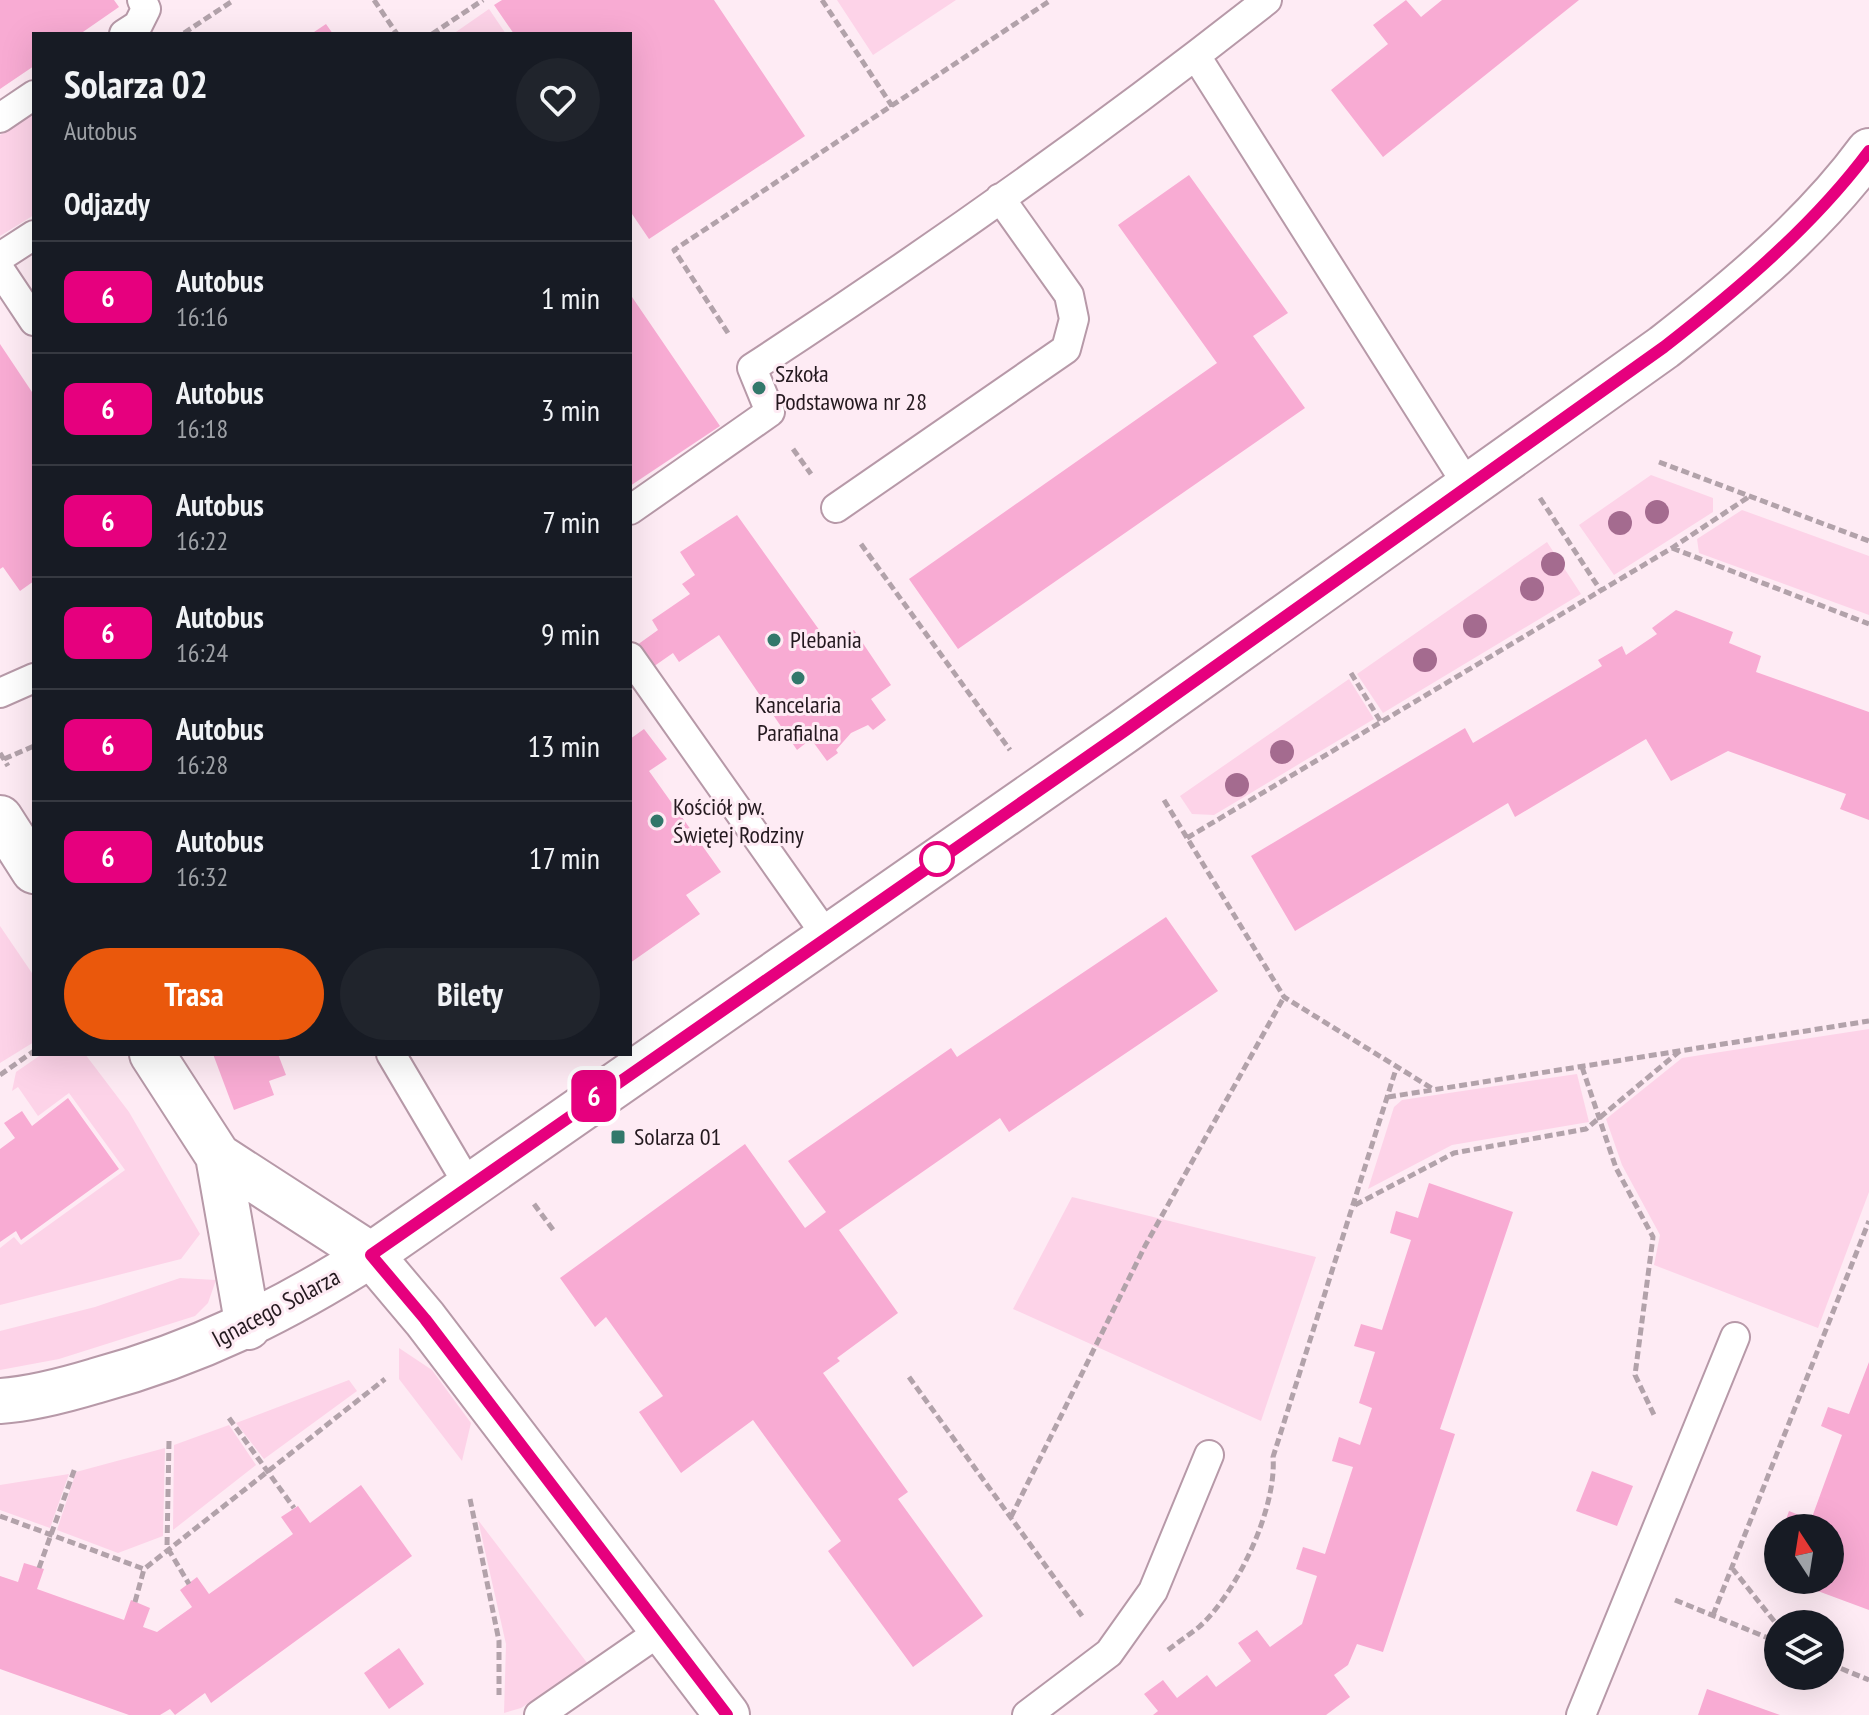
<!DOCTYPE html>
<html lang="pl">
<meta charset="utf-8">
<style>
body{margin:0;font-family:"PT Sans Narrow",sans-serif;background:#20242c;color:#f1f3f6;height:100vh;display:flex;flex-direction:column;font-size:30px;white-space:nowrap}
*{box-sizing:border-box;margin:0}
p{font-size:26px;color:#9ea1a6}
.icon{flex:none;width:44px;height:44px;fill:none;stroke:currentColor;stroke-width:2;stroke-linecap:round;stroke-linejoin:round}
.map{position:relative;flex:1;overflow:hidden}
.panel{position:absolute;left:32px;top:32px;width:600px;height:1024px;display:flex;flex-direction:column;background:#171b24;border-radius:0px;box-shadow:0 8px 32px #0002}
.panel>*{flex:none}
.badge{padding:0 16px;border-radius:12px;font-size:28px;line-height:52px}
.needle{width:52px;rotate:348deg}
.buttons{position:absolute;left:1764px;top:1514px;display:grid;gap:16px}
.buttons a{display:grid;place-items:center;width:80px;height:80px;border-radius:50%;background:#171b24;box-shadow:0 8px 32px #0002;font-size:40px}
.map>.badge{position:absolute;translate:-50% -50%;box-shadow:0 0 0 4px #fff}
h2{padding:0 32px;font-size:30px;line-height:72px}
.round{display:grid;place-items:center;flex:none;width:84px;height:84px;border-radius:42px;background:#20242c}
.headline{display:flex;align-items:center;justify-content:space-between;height:136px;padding:0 32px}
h1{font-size:38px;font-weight:600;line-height:60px}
.cta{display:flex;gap:16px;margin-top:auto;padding:16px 32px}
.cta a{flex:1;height:92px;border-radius:48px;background:#ea580c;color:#fff;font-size:32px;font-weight:600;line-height:92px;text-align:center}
.cta a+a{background:#20242c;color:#f1f3f6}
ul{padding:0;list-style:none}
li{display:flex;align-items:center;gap:24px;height:112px;padding:0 32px;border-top:2px solid #363941}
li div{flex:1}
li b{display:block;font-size:30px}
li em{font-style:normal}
li .badge{min-width:88px;font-weight:700;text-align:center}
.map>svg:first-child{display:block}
.green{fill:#fdd3e8}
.building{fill:#f8abd3}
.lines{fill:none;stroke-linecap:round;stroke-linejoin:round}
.lane-casing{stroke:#b799a8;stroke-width:32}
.street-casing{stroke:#b799a8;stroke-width:48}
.path{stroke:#b2a2aa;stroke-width:5;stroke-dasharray:8 4;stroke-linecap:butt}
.lane{stroke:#fff;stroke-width:28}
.street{stroke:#fff;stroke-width:44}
.tree{fill:#a46b8f}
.line-casing{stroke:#fff;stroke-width:18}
.line{stroke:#e6007e;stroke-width:12}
.poi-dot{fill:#33786b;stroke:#feebf4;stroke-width:3}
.stop-dot{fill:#fff;stroke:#e6007e;stroke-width:4}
.labels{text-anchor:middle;stroke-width:6;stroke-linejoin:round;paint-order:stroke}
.poi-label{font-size:24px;fill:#24191f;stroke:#feebf4;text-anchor:start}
.street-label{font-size:24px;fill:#24191f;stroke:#feebf4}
</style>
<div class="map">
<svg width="1869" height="1715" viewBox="0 0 1869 1715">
<rect width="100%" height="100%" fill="#feebf4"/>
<path class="green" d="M837,0H956L873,55Z
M489,9L506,34H453Z
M34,112V215L0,236V135Z
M1651,475L1713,498V512L1614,575L1579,525Z
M1742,510L1869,556V615L1699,553L1697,539Z
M1547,542L1581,594L1383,713L1357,674Z
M1349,679L1374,719L1214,815L1192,814L1180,796Z
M0,926L34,976V1042L0,1063Z
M1869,1029V1192L1818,1328L1654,1265L1660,1235L1622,1165L1606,1119L1682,1058Z
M42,1054H85L129,1112L200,1234L181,1259L0,1305V1248L14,1237L21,1245L125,1170L69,1093L38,1116L18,1087L12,1091L16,1072Z
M1577,1074L1589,1122L1452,1145L1368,1189L1394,1107L1402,1100Z
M1072,1197L1316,1257L1261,1421L1013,1309Z
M180,1278L216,1280L208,1303L195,1316L59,1359L0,1370V1331L95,1307Z
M399,1348L432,1370L471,1423L462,1461L399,1379Z
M349,1380L357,1391L264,1459L236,1423Z
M229,1425L256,1465L173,1530L174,1445Z
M165,1448L163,1536L118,1553L57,1530L76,1472Z
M69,1474L50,1528L0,1510V1485Z
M478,1520L588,1664L521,1708L504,1713L506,1644Z"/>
<path class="building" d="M0,0H114L119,7L80,34H34V66L0,89Z
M502,0H714L805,136L649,239L630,211V34H514L494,5Z
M1406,0L1421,17L1442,0H1579L1383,157L1331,90L1388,44L1373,25Z
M326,24L333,34H311Z
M1189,175L1288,313L1253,336L1305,408L958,649L909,579L1217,363L1118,225Z
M630,294L720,426L630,486Z
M0,344L34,395V581L20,591L3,567L0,569Z
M737,515L830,645L854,630L891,685L871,699L886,720L873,730L868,725L851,733L836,750L838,753L827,761L811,739L797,750L719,635L679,662L673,653L630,683V650L658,630L652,620L690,594L682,584L695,575L680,552Z
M1676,610L1733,632L1729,643L1761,656L1756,672L1869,712V820L1840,809L1846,794L1728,751L1671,781L1646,739L1515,817L1508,803L1295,931L1251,856L1465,728L1473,743L1602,666L1598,660L1622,646L1626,655L1657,634L1652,628Z
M644,729L667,759L649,771L721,872L686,895L700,914L630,963V739Z
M1166,917L1218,991L1009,1132L1000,1118L839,1230L898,1313L837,1358L840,1361L823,1373L908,1492L898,1499L983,1616L913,1667L828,1551L841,1541L753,1420L681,1473L639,1412L663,1396L606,1317L595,1327L560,1278L745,1144L805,1228L826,1212L788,1161L951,1048L957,1057Z
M213,1054H278L286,1075L269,1081L274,1095L234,1110Z
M68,1098L119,1169L21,1240L16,1231L0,1242V1149L15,1138L4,1123L22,1111L32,1126Z
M1429,1183L1513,1212L1440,1429L1455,1434L1383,1652L1357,1644L1348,1665L1334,1675L1350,1697L1326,1715H1153L1158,1711L1144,1694L1163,1680L1177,1698L1207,1675L1216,1687L1251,1661L1238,1643L1257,1630L1270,1647L1302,1624L1317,1576L1296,1569L1303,1547L1325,1554L1353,1467L1332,1461L1339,1437L1360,1445L1372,1408L1359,1403L1375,1352L1354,1346L1361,1324L1382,1330L1411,1240L1390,1233L1396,1211L1418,1218Z
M1869,1362V1610L1788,1580H1830V1528H1783L1789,1511L1811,1520L1842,1435L1821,1426L1828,1407L1849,1414Z
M1592,1471L1633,1486L1617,1526L1576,1511Z
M361,1485L412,1556L211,1703L205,1693L175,1715L170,1709L160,1715H129L0,1669V1576L18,1582L24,1563L44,1569L37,1589L124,1620L131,1600L150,1608L143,1627L157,1632L192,1607L180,1590L197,1577L209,1594L293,1534L281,1517L298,1506L310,1523Z
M399,1648L424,1684L389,1709L364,1673Z
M1707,1689L1780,1715H1698Z"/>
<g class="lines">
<g class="lane-casing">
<path id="lane" d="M124,34L138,25L146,9L142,0
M1196,56L1468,486
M0,118L34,95
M0,257L34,235
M0,270L34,321
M836,508L1066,349L1074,319L1069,295L1000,198
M630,510L770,412L752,368C928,253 1101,131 1267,0
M630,657L826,935
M0,693L34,678
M391,1054L469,1186
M539,1715L662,1630
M1027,1715L1109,1653L1153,1591L1209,1455
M1581,1715L1735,1337"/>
</g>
<g class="street-casing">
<path id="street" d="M0,818L34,871
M152,1054L218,1156L248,1327
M218,1156L371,1255L425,1319L727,1715
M0,1401C32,1399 65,1390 95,1381C198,1353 281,1312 371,1255L1123,732L1664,347C1737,290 1814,226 1869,151"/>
</g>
<path class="path" d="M374,0L397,34
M822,0L892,106
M184,33L234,0
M432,34L483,0
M728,333L674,250L1051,0
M793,449L811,474
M1659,462L1869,541
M1540,498L1601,591
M861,544L1010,750
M1672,548L1869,624
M1351,673L1381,722
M0,753L8,766
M4,759L34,746
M1164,800L1284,997L1433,1089
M1187,838L1672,548L1750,496
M1582,1067L1616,1168L1653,1237L1635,1375L1655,1417
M0,1075L34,1051
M1388,1097L1869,1021
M534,1204L554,1231
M1355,1205L1454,1153L1586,1129L1681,1050
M909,1377L1082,1616
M229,1418L294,1508
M169,1441L167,1547L189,1584
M470,1499L499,1641V1695
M0,1516L144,1569L385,1379
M1011,1517L1145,1246L1284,997
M39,1568L75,1468
M1732,1568L1778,1626
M1675,1600L1778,1642
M135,1602L144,1569
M1713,1615L1869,1221
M1168,1650C1178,1642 1189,1635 1199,1627C1237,1593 1277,1508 1273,1457L1396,1069
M1830,1664L1869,1680"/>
<use href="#lane" class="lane"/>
<use href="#street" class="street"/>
</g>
<g class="tree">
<circle cx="1657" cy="512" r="12"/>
<circle cx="1620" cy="523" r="12"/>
<circle cx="1553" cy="564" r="12"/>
<circle cx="1532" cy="589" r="12"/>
<circle cx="1475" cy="626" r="12"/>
<circle cx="1425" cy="660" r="12"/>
<circle cx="1282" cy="752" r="12"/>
<circle cx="1237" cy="785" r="12"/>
</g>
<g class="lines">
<g class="line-casing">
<path id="line" d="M727,1715L425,1319L371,1255L1123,732L1664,347C1737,290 1813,226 1869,151"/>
</g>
<use href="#line" class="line"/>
</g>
<g class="poi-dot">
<circle cx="759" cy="388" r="8"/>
<circle cx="774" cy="640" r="8"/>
<circle cx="798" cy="678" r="8"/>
<circle cx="657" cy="821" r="8"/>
<rect x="610" y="1129" width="16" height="16" rx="4"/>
</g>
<circle class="stop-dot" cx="937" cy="859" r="16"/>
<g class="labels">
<g class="poi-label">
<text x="775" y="382">Szkoła<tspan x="775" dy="28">Podstawowa nr 28</tspan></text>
<text x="790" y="648">Plebania</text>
<text x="798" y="713" text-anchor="middle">Kancelaria<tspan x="798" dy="28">Parafialna</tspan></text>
<text x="673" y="815">Kościół pw.<tspan x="673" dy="28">Świętej Rodziny</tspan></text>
<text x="634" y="1145">Solarza 01</text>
</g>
<g class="street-label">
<text transform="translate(276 1308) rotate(-28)" y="8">Ignacego Solarza</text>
</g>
</g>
</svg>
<div class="buttons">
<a><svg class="needle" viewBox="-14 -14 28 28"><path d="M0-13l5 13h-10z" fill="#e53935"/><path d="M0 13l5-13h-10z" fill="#9ea1a6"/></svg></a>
<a><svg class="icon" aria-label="layers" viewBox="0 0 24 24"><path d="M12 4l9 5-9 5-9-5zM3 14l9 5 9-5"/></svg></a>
</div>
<b class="badge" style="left:594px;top:1096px;background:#e6007e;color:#fff">6</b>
<section class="panel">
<div class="headline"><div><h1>Solarza 02</h1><p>Autobus</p></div><a class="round"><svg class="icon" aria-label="heart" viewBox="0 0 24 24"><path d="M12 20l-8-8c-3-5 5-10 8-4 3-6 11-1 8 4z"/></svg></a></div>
<h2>Odjazdy</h2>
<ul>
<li><span class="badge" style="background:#e6007e;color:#fff">6</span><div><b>Autobus</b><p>16:16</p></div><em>1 min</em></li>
<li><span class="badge" style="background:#e6007e;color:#fff">6</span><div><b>Autobus</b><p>16:18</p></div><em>3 min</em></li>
<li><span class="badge" style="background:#e6007e;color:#fff">6</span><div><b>Autobus</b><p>16:22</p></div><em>7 min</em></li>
<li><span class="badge" style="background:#e6007e;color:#fff">6</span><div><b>Autobus</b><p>16:24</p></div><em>9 min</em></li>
<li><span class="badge" style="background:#e6007e;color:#fff">6</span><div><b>Autobus</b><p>16:28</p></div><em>13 min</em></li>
<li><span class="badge" style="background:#e6007e;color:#fff">6</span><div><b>Autobus</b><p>16:32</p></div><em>17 min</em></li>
</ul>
<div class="cta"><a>Trasa</a><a>Bilety</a></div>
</section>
</div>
